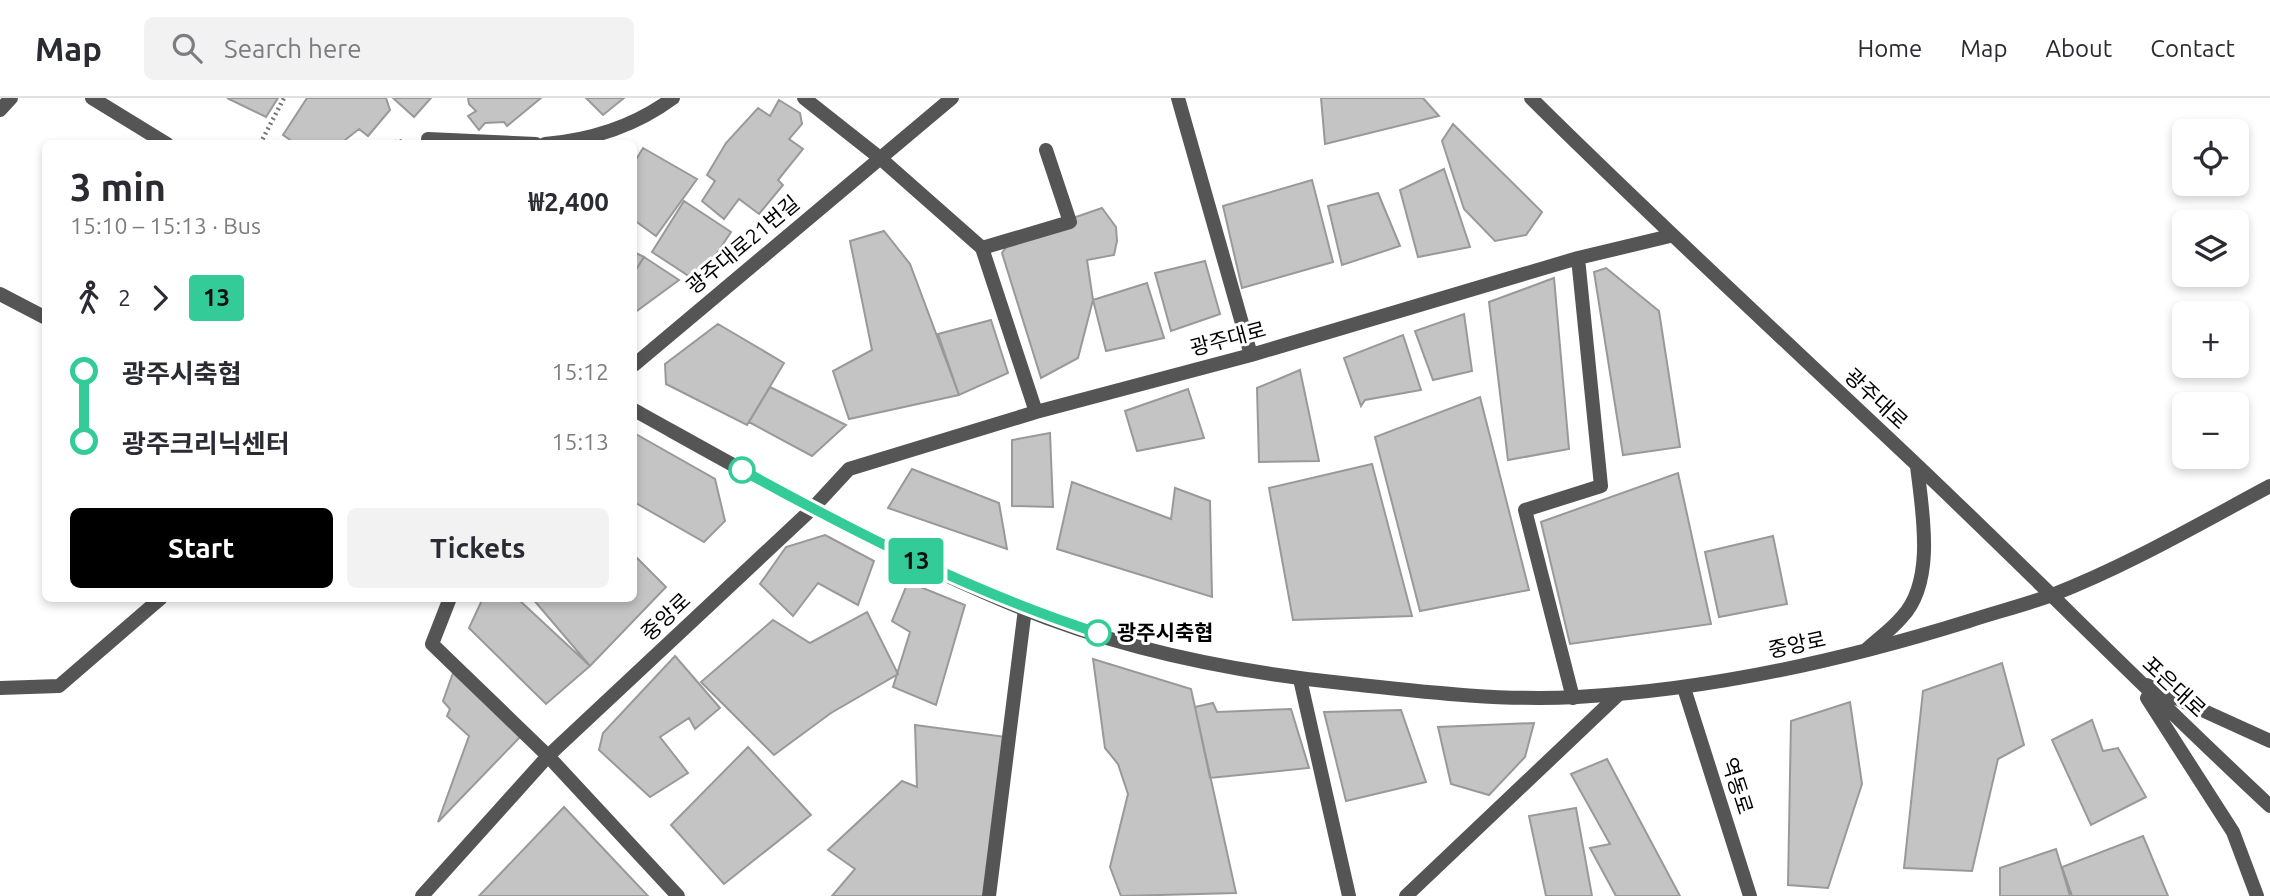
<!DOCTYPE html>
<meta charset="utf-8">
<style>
body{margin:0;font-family:Ubuntu,"Noto Sans KR",sans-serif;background:#f2f2f3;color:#2b2b33;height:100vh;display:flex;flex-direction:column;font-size:26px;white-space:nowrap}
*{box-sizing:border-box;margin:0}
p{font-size:23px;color:#7c7c81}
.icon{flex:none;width:38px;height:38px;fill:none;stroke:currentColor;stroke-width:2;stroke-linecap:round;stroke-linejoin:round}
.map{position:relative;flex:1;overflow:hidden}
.drawer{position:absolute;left:42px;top:42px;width:595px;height:462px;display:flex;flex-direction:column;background:#fff;border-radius:10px;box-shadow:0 4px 10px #0003}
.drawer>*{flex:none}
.badge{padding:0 14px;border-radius:5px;font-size:24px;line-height:46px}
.fabs{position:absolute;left:2172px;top:21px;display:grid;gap:14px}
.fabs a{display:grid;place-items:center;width:77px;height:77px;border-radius:10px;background:#fff;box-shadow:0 4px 10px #0003;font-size:35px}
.map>.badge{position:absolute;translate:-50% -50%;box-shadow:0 0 0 4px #fff}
.legs{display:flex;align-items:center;gap:10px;height:77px;padding:0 28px;font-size:23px}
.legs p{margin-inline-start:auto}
.summary{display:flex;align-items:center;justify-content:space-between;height:119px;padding:0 28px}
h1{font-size:38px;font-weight:600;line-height:52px}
.cta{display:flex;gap:14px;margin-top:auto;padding:14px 28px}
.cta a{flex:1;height:80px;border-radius:10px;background:#000;color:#fff;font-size:28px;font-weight:600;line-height:80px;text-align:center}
.cta a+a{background:#f2f2f3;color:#2b2b33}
ul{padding:0 28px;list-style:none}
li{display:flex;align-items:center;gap:24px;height:70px;font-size:26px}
li i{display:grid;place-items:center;width:10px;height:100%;margin:0 9px;background:currentColor}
li i::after{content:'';width:18px;height:18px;margin:-9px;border:5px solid;border-radius:50%;background:#fff}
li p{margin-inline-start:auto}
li:first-child i{background:linear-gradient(#0000 50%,currentColor 0)}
li:last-child i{background:linear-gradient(currentColor 50%,#0000 0)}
header{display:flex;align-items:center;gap:42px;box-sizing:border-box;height:98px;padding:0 35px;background:#fff;border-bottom:2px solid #e1e1e2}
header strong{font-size:33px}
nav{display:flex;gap:38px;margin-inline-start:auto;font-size:24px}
.search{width:490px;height:63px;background:#f2f2f3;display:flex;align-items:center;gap:18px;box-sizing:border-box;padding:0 24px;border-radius:10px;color:#7c7c81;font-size:26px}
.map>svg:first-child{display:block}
.building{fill:#c4c4c4;stroke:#999;stroke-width:2}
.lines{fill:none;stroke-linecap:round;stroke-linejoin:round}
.path{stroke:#777;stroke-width:4.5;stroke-dasharray:2 3.5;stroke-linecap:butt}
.minor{stroke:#555;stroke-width:14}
.tertiary{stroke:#555;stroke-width:14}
.line-1-casing{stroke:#fff;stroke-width:16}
.line-1{stroke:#3c9;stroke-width:10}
.stop-1-dot{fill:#fff;stroke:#3c9;stroke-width:3.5}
.labels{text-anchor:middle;stroke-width:6;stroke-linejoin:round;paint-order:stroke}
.street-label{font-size:21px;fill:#000;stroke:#fff}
.stop-label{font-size:21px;font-weight:bold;fill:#000;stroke:#fff;text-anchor:start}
</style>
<header>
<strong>Map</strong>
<div class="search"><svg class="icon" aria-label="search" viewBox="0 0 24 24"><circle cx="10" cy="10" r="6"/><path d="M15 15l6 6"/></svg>Search here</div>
<nav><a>Home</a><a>Map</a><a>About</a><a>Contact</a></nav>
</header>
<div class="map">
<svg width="2270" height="798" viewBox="0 0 2270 798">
<rect width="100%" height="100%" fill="#fff"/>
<path class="building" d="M227,0H278L266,19Z
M307,0H386L390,12L368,38L359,31L340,46H296L283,37Z
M393,0H431L414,19Z
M468,0H541L507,28L504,24L485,25L479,32L468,18L476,13L469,6Z
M586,0H624L603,17Z
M1321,0H1423L1439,18L1325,46Z
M779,2L800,15L802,26L789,41L803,51L778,82L783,87L759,116L739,101L724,121L702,103L715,83L707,77L726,45L758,10L770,18Z
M1453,26L1542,114L1526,137L1495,143L1464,111L1442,43Z
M643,50L697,81L656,138L634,122V65Z
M1444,71L1470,149L1418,159L1400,92Z
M1312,82L1333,164L1242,190L1223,108Z
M1378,95L1400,148L1342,167L1328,108Z
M684,103L731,134L698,184L652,154Z
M1102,110L1116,129L1117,143L1114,157L1087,162L1093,202L1078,260L1041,280L1002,155L1012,141Z
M884,133L910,166L959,297L849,321L833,273L872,252L850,143Z
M634,154L644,159L634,175Z
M644,159L679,182L634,215V175Z
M1205,163L1220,216L1171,233L1155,175Z
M1606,170L1659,213L1680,349L1623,357L1594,174Z
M1554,180L1569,351L1508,362L1489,204Z
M1147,185L1164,240L1106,253L1093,202Z
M1464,216L1472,273L1433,282L1415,233Z
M991,222L1008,275L959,297L938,236Z
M718,226L784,265L747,327L666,286L665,266Z
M1403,237L1421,292L1365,302L1361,308L1344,260Z
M1300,272L1319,363L1259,364L1257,290Z
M770,289L846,327L812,358L749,324Z
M1188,291L1204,340L1137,353L1125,313Z
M1480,299L1529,492L1420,513L1375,339Z
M634,335L715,381L725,423L704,444L634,404Z
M1050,335L1053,409L1012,408V342Z
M1372,366L1412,518L1293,522L1269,390Z
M912,371L999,405L1007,451L888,410Z
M1678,375L1711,526L1570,546L1541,424Z
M1072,384L1171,421L1175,390L1210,403L1212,499L1057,451Z
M825,437L874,463L858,507L818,485L793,518L760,486L786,449Z
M1773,438L1787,506L1719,519L1705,454Z
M634,457L666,489L590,568L532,500H634Z
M908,484L965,507L936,607L893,589L910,534L892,523Z
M483,500H517L590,568L546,606L469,530Z
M867,514L898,576L831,615L774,657L701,584L773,522L810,545Z
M675,558L720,610L695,631L689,620L660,639L688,675L650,699L599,652L603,635Z
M1093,561L1191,591L1236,795L1121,798L1110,769L1128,696L1118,666L1105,650Z
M2002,565L2024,647L1998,661L1972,773L1904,770L1923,593Z
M453,575L521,638L438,724L469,638L447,618L450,611L443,603Z
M1850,604L1862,686L1828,790L1788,787L1791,623Z
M1213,605L1217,614L1291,611L1309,670L1210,680L1195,609Z
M1401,612L1426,684L1346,703L1324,614Z
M2092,622L2103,653L2118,650L2146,699L2091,727L2052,642Z
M1534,625L1525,659L1489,697L1451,686L1438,629Z
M915,627L1014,640L992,798H832L855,771L828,752L902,683L917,689Z
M748,649L811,717L724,786L671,727Z
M1607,661L1680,798H1616L1590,750L1610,746L1571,676Z
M564,709L648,798H479Z
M1576,710L1592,798H1546L1529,718Z
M2143,738L2168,798H2072L2062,769Z
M2056,751L2070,798H2000V770Z"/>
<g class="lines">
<path class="path" d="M260,46L284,0
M378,46L405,43"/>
<path class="minor" d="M804,0L880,60L982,150L1036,314
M1178,0L1251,257
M428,41L536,46
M545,46C592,42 634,29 673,0
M982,150L1070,124L1046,52
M0,196L46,220
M634,267L952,0
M450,500L432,546L548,658L678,798
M1300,581L1349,798
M0,590L59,588L161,500
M1573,600L1525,412L1601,388L1578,160
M422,798L548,658L812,411L849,371L1036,314L1251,257L1578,160L1670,138
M989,798L1025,511
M1406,798L1619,596"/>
<path class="tertiary" d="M92,0L167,46
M1531,0C1658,126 1789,246 1919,369C2037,481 2151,597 2270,708
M0,12L11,0
M634,312C760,382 887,455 1021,510C1124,552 1241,575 1351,586C1425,594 1502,603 1577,599C1710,592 1841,563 1969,523C1996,514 2025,507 2052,497C2127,468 2199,426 2270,388
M1866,552C1878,541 1892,531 1902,519C1936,483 1922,412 1917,368
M2147,587L2270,643
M1684,590L1750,798
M2147,600L2233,734L2257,798"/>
</g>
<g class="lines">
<g class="line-1-casing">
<path id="line-1" d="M742,372C858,436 972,494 1098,535"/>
</g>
<use href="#line-1" class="line-1"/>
</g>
<g class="stop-1-dot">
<circle cx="742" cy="372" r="12"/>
<circle cx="1098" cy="535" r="12"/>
</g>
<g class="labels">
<g class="street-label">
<text transform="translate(743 147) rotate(-40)" y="7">광주대로21번길</text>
<text transform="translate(1228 241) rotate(-15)" y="7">광주대로</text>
<text transform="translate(1876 301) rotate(43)" y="7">광주대로</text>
<text transform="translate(666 519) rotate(-43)" y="7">중앙로</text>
<text transform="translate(1797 547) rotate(-12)" y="7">중앙로</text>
<text transform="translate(2174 589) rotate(43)" y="7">포은대로</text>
<text transform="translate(1737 688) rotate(72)" y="7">역동로</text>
</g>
<g class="stop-label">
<text x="1117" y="542">광주시축협</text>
</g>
</g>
</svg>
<div class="fabs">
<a><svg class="icon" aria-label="locate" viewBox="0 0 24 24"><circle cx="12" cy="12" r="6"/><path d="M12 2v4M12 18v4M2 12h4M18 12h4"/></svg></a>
<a><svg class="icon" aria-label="layers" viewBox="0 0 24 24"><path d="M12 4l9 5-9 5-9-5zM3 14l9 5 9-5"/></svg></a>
<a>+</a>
<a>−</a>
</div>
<b class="badge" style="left:916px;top:463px;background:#3c9;color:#111">13</b>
<section class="drawer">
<div class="summary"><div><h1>3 min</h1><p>15:10 – 15:13 · Bus</p></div><b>₩2,400</b></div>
<div class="legs"><svg class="icon" aria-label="walk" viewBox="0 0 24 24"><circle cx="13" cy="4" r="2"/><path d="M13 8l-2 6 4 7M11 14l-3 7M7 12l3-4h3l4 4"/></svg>2<svg class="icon" aria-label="forward" viewBox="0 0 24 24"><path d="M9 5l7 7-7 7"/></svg><b class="badge" style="background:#3c9;color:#111">13</b></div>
<ul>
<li><i style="color:#3c9"></i><b>광주시축협</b><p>15:12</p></li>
<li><i style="color:#3c9"></i><b>광주크리닉센터</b><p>15:13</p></li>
</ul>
<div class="cta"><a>Start</a><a>Tickets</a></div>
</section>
</div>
